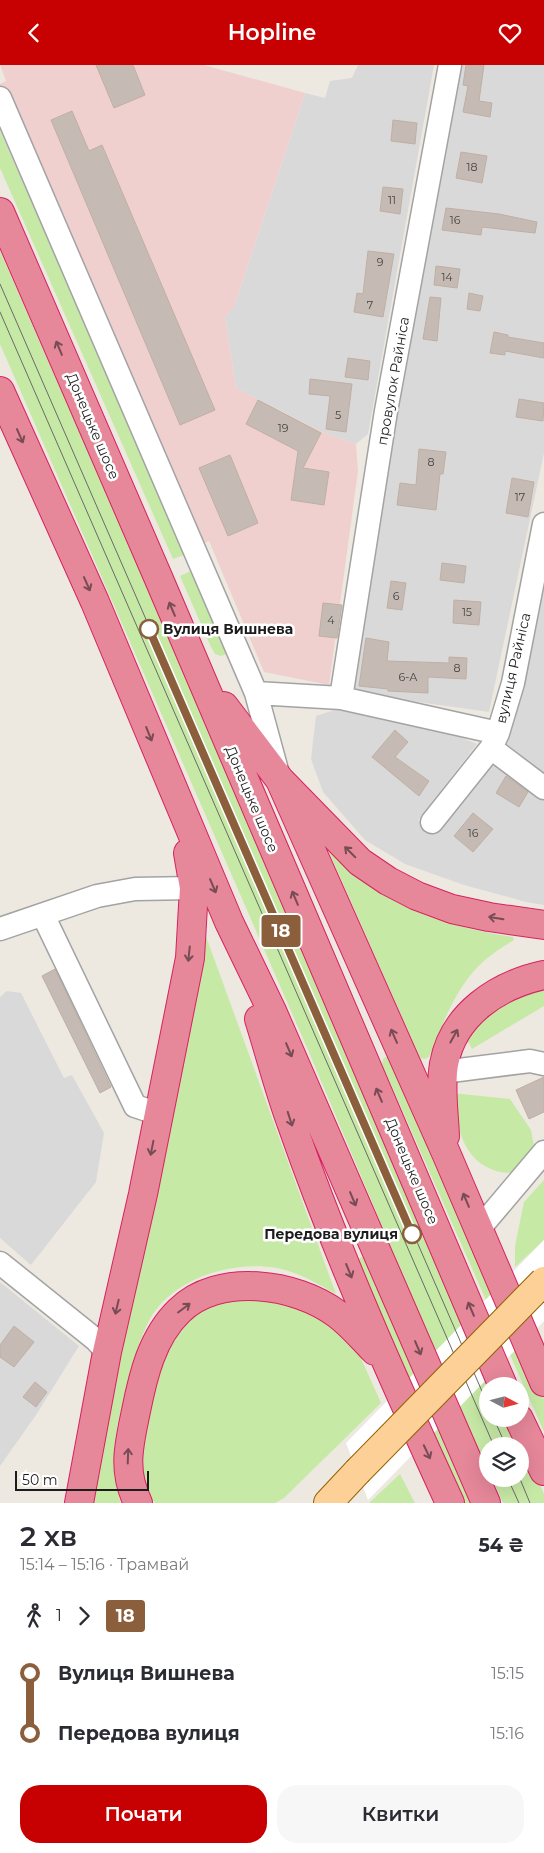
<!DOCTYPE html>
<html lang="uk">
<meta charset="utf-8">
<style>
body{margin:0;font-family:Montserrat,sans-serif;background:#f7f7f7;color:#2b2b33;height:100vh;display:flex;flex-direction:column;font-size:19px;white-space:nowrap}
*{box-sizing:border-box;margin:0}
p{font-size:16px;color:#7c7c81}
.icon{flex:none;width:28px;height:28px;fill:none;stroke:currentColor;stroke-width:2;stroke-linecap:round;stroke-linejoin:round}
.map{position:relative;height:1438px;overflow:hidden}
.details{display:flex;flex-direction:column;background:#fff;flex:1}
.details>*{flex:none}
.badge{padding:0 10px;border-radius:4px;font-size:18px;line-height:32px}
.needle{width:32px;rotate:97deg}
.tools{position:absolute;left:479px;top:1312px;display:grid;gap:10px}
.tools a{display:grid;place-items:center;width:50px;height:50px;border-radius:50%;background:#fff;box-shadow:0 5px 20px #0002;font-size:25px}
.scale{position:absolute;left:15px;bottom:12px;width:134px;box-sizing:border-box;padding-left:5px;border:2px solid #1c1c1c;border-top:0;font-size:14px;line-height:18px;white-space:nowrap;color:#1c1c1c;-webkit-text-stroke:4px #fff;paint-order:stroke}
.map>.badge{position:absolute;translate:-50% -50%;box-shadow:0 0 0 2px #fff}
.legs{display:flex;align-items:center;gap:8px;height:55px;padding:0 20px;font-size:16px}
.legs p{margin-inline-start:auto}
.head{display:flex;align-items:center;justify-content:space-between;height:85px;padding:0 20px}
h1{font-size:28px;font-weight:600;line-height:38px}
.button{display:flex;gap:10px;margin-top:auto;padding:10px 20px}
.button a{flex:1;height:58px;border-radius:20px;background:#c70002;color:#fff;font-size:20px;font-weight:600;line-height:58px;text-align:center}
.button a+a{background:#f7f7f7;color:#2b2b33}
ul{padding:0 20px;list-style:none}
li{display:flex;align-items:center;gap:18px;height:60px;font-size:19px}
li i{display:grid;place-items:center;width:8px;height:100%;margin:0 6px;background:currentColor}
li i::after{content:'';width:12px;height:12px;margin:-6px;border:4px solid;border-radius:50%;background:#fff}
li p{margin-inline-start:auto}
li:first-child i{background:linear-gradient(#0000 50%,currentColor 0)}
li:last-child i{background:linear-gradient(currentColor 50%,#0000 0)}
header{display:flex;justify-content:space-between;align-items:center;height:65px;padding:0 20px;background:#c70002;color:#fff;font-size:22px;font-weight:600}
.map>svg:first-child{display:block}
.residential{fill:#dad9d9}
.commercial{fill:#efd0cf}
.grass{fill:#c7e9a6}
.pier{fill:#fff}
.building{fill:#c5bbb4;stroke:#bfafa3}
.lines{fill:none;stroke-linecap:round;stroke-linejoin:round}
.minor-casing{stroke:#a3a3a3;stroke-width:25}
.major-casing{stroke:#936100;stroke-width:30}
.highway-casing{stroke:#d72262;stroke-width:30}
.minor{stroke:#fff;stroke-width:22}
.major{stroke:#fcd097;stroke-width:28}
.highway{stroke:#e6879a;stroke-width:28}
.tram{stroke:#6a6a6a;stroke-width:1}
.major-bridge-casing{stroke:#936100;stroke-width:30;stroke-linecap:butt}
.major-bridge{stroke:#fcd097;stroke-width:28}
.oneway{stroke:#774c55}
.line-1-casing{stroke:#fff;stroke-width:11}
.line-1{stroke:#8b5e3c;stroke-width:8}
.stop-1-dot{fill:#fff;stroke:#8b5e3c;stroke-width:2.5}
.labels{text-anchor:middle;stroke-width:5;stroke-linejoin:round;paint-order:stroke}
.number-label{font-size:11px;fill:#464442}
.street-label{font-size:14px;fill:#1c1c1c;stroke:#fff}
.stop-label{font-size:14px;font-weight:bold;fill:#1c1c1c;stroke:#fff;text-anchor:start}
</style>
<header><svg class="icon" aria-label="back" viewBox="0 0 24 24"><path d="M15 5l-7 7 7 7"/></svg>Hopline<svg class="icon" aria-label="heart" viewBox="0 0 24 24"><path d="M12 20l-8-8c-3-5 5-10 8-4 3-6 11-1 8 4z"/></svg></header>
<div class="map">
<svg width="544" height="1438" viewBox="0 0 544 1438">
<rect width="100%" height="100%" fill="#ede9e1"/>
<path class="residential" d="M358,0H434L368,369L356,379L320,366L236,323L225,252L234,242L305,28L325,33L330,16L352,13Z
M454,0H544V388L489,647L346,627Z
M544,485V714L505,685Z
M340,643L422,656L477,679L418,755L433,769L495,695L544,734V840L526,837L464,820L405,799L365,775L323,727L311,694L316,651Z
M7,926L21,928L64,1013L72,1010L104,1068L96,1117L31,1200L0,1173V932Z
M0,1217L79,1281L36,1350L0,1401Z"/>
<path class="commercial" d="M0,0H204L305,28L234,242L225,252L236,323L320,366L356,379L358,406L329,620L264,607L209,476L198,481L0,28V19L6,16Z"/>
<path class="grass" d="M0,66L187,489L173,494L0,103Z
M0,186L497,1321H488V1354H511L544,1429V1438H503L492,1414H520V1381H488L487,1404L403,1211L308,985L0,279Z
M193,505L228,583L227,589L221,591L215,589L211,582L180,511Z
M330,784C342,795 354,808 367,818C409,850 462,864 513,872L514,875C504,881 494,887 485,895C456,920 443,959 429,992L425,994L420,993L328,785Z
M203,863L336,1229C318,1219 298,1207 277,1203C233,1195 173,1213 150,1254C139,1274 133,1300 127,1322C116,1361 107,1399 121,1438H89Z
M544,922V941L472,984L466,973L485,945Z
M386,992H389L394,994L544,1334V1367L382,999L383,994Z
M452,1028L510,1034L531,1065L536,1092C530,1096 521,1105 514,1107C506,1109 498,1107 491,1104C461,1092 456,1056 452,1028Z
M544,1115V1175L515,1202V1181L524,1137Z
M361,1192H366L476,1438H462L358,1195Z
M226,1229L297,1236L346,1271L360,1291L381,1338L284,1433L275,1438H155L145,1426L137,1400L150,1332L176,1262Z
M400,1409L415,1438H369Z"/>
<path class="pier" d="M544,1175V1256L368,1435L346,1378Z"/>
<path class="building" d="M96,0H133L145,30L114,43Z
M466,0H484L479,36L492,38L490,52L463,47L468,21L463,20Z
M72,46L89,86L102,80L215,345L180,360L51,55Z
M393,55L417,58L415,79L391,76Z
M461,87L487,91L482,118L456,113Z
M383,122L403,124L400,149L380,146Z
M446,143L499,149L537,157L535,168L482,162L481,170L442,165Z
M368,186L394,189L383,252L354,247L357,228L363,229Z
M436,201L460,204L457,223L434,220Z
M469,228L483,231L480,246L467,244Z
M430,232L441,233L437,276L423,274Z
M494,267L508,270V272L544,278V293L505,286V290L490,288Z
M348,293L370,296L368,315L345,312Z
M310,314L352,319L346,367L326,364L330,331L309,329Z
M519,334L544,338L543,356L516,352Z
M258,335L321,368L303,403L329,407L324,440L291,435L298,386L246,359Z
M419,384L446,387L443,409H440L436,445L397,440L400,418L416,420Z
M230,390L258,458L228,471L199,403Z
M512,413L534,417L528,452L506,448Z
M442,498L466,501L464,518L440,515Z
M391,516L406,518L402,545L387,543Z
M454,535L481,537L479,560L453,558Z
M323,538L342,540L337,573L319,571Z
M366,573L389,577L387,596L449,598V592L467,593L466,614L428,612V628L388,626V624L359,621Z
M395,665L408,677L395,692L429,716L419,731L372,692Z
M506,711L528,727L519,742L496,728Z
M473,748L493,764L473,787L454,771Z
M55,904L111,1022L100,1028L42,911Z
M544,1012V1047L529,1054L516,1025Z
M14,1261L34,1277L14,1302L0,1292V1280Z
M35,1317L47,1327L36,1342L23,1332Z"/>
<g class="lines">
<g class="minor-casing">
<path id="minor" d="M0,33L256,628L278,709
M256,628L341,633L498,668
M341,633L386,346L450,0
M491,683L544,723
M432,757L491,683L498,668L513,618L544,459
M43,850L135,1041L159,1049
M0,864L97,831L135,824L194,823
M443,1007L530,996L544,999
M479,1164L544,1087
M0,1198L96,1275L107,1287"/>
</g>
<g class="major-casing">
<path id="major" d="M328,1438L357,1407"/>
</g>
<g class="highway-casing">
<path id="highway" d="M0,147L158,512L503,1321
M0,326L95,537L229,857L272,946L486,1438
M224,641L280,715L360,797L388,816L417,831L452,844L489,852L544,860
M280,715L446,1088L544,1317
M259,954C270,989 279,1025 292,1060C337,1189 393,1314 450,1438
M445,1071C444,1047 440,1022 444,999C453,949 498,920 544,910
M519,1354L544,1406
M79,1438L107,1287L143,1129L190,893L194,823L188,788
M138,1438C122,1405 129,1380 136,1346C143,1311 152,1272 179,1246C218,1207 296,1218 337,1249C351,1259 363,1274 375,1286"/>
</g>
<use href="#minor" class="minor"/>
<use href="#major" class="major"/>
<use href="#highway" class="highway"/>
<path class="tram" d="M0,219L488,1340
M0,247L494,1381
M494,1354L506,1381
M508,1414L519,1438
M520,1414L530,1438"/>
<g class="major-bridge-casing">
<path id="major-bridge" d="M357,1407L544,1216"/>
</g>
<use href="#major-bridge" class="major-bridge"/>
</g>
<defs><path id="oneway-shaft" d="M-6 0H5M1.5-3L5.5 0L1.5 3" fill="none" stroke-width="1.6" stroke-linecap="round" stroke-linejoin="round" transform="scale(1.25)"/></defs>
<g class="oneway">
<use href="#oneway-shaft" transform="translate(59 283) rotate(-113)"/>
<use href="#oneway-shaft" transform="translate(20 371) rotate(66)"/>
<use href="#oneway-shaft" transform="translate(87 519) rotate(66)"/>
<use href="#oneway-shaft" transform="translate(172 544) rotate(-113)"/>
<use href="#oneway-shaft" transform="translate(149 669) rotate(68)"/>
<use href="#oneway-shaft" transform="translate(350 787) rotate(-135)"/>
<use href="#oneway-shaft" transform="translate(213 821) rotate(67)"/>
<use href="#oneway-shaft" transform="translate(295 833) rotate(-113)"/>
<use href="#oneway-shaft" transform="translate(496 853) rotate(-171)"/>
<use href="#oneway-shaft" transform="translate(189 889) rotate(96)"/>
<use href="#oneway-shaft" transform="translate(394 971) rotate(-114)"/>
<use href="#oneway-shaft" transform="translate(454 971) rotate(-61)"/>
<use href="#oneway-shaft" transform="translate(289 985) rotate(67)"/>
<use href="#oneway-shaft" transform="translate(379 1030) rotate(-113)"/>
<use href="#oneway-shaft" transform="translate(290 1054) rotate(72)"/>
<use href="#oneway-shaft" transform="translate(152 1083) rotate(101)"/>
<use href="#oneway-shaft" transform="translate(353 1134) rotate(67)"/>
<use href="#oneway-shaft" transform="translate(466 1135) rotate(-113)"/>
<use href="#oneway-shaft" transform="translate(349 1206) rotate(68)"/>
<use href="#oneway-shaft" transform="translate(117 1242) rotate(103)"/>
<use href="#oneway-shaft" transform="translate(184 1243) rotate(-37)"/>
<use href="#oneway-shaft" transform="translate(471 1244) rotate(-113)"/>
<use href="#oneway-shaft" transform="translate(418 1283) rotate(67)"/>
<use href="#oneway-shaft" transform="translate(427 1387) rotate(65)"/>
<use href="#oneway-shaft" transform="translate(128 1391) rotate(-88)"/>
</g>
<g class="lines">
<g class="line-1-casing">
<path id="line-1" d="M149,564L412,1169"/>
</g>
<use href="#line-1" class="line-1"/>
</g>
<g class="stop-1-dot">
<circle cx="149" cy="564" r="9"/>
<circle cx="412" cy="1169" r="9"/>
</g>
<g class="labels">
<g class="number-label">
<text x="472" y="106">18</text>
<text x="392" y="139">11</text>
<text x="455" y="159">16</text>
<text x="380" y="201">9</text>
<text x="447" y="216">14</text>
<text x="370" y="244">7</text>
<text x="338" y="354">5</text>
<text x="283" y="367">19</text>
<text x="431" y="401">8</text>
<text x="520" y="436">17</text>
<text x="396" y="535">6</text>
<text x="467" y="551">15</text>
<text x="331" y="559">4</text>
<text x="457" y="607">8</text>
<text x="408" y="616">6-А</text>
<text x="473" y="772">16</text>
</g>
<g class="street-label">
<text transform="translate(393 316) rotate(-80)" y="5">провулок Райніса</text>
<text transform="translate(93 361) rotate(67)" y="5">Донецьке шосе</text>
<text transform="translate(513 603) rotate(-77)" y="5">вулиця Райніса</text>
<text transform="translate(252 734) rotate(67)" y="5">Донецьке шосе</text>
<text transform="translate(412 1106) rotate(67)" y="5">Донецьке шосе</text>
</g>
<g class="stop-label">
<text x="163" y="569">Вулиця Вишнева</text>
<text x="398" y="1174" text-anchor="end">Передова вулиця</text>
</g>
</g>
</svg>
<div class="tools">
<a><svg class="needle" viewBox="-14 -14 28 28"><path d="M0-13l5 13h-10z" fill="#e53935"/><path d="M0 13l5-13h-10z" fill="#7c7c81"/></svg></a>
<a><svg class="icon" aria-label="layers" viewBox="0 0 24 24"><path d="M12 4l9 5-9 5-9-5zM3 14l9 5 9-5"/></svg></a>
</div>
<div class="scale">50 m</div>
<b class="badge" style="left:281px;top:866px;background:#8b5e3c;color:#fff">18</b>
</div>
<section class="details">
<div class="head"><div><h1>2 хв</h1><p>15:14 – 15:16 · Трамвай</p></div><b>54 ₴</b></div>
<div class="legs"><svg class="icon" aria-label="walk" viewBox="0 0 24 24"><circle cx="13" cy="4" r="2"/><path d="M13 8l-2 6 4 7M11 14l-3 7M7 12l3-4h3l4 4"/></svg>1<svg class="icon" aria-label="forward" viewBox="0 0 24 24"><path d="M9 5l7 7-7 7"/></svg><b class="badge" style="background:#8b5e3c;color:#fff">18</b></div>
<ul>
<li><i style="color:#8b5e3c"></i><b>Вулиця Вишнева</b><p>15:15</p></li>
<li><i style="color:#8b5e3c"></i><b>Передова вулиця</b><p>15:16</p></li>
</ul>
<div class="button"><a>Почати</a><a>Квитки</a></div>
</section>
